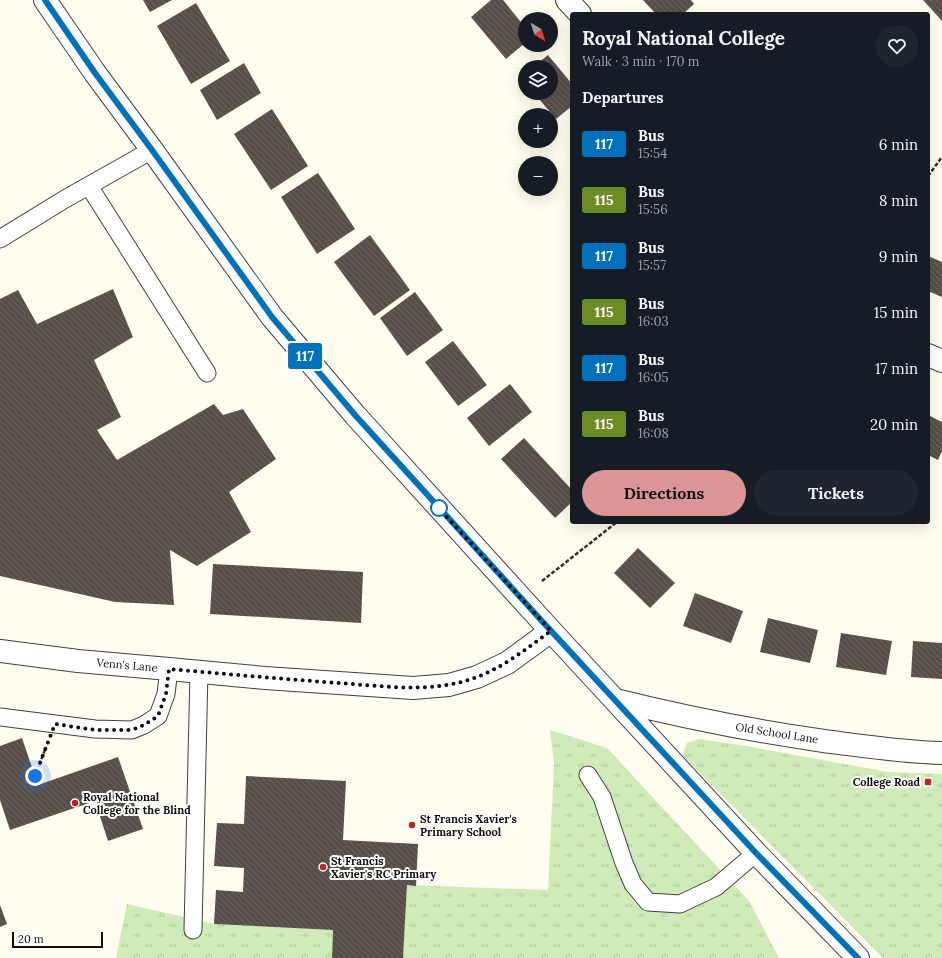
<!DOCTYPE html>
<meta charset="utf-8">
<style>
body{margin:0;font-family:Lora,serif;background:#20242c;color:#f1f3f6;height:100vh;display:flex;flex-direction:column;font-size:15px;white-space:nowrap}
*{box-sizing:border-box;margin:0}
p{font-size:13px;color:#9ea1a6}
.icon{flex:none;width:22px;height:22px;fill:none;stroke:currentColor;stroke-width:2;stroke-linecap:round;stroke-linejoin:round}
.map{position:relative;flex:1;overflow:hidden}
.sheet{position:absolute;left:570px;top:12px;width:360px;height:512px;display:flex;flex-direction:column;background:#171b24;border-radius:4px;box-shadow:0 4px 16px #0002}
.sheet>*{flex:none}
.badge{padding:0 8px;border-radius:3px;font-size:14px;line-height:26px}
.needle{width:26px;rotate:142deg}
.buttons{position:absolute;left:518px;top:12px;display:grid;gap:8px}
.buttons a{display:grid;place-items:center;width:40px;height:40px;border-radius:50%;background:#171b24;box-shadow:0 4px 16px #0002;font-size:20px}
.scale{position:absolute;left:12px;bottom:10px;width:91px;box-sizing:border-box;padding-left:4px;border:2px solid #0e0e0e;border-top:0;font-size:11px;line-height:14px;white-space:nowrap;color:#0e0e0e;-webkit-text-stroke:3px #fff;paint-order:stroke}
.you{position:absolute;width:20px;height:20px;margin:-10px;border:3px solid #fff;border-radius:50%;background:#1a73e8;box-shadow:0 0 0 6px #1a73e833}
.map>.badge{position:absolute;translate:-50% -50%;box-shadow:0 0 0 2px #fff}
h2{padding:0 12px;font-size:15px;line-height:36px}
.round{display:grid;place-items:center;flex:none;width:42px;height:42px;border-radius:21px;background:#20242c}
.headline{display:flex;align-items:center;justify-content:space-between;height:68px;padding:0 12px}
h1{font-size:19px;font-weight:700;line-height:30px}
.action{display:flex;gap:8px;margin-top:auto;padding:8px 12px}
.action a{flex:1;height:46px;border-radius:24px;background:#dc9597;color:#111;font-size:16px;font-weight:700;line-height:46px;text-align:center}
.action a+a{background:#20242c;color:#f1f3f6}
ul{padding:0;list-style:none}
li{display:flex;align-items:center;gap:12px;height:56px;padding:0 12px}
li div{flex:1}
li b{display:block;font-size:15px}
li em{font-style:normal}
li .badge{min-width:44px;font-weight:700;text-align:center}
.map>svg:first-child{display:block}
.park{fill:url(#park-tufts)}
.building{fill:url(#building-back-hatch)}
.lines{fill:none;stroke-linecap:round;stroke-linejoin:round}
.service-casing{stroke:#414141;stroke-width:19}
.minor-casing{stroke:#414141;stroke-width:24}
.tertiary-casing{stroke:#414141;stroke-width:24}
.path{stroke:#303030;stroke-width:2.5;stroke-dasharray:4 2;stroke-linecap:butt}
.service{stroke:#fff;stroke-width:17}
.minor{stroke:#fff;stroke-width:22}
.tertiary{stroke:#fff;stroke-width:22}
.line-casing{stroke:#fff;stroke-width:9}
.line{stroke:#0072bc;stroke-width:6}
.walk{stroke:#0e0e0e;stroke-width:4;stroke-dasharray:0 7.2}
.stop-dot{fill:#fff;stroke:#0072bc;stroke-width:2}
.poi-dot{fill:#c22222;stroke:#fff;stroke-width:1.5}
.labels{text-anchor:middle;stroke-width:4;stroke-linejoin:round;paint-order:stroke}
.street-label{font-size:11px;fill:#0e0e0e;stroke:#fff}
.poi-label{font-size:11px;font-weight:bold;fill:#0e0e0e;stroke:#fff;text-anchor:start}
</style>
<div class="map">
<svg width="942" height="958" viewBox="0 0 942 958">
<defs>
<pattern id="park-tufts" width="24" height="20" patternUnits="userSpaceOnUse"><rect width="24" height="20" fill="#cfebb7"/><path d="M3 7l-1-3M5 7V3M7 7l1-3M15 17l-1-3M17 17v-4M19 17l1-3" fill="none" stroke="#b1c89c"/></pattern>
<pattern id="building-back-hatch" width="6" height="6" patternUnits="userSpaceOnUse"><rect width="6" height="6" fill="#57504a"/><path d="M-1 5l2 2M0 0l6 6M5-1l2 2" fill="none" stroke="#6a6560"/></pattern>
</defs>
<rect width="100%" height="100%" fill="#fffdef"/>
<path class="park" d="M550,730L607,748L749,901L779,958H403L407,885L548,890L554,764Z
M699,739L746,746L888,772L942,774V958H883L682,755L687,743Z
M127,904L214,924L333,930L332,958H116Z"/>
<path class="building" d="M143,0H172L150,12Z
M491,0H503L525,27V43L506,59L471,17Z
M643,0H691L694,4L683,14H656Z
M923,0H942V21Z
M196,3L230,61L191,84L157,26Z
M548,55L572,84V106L556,119L534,93H551V67H533Z
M244,63L261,93L217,120L200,90Z
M272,109L308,166L271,190L234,134Z
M318,173L355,229L317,254L281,197Z
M370,235L410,290L374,316L334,262Z
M928,256L942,262V297L928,291Z
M113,289L133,337L94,360L121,417L97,430L117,460L214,404L223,415L243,409L276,459L229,492L251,532L197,566L170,550L174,605L115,602L0,576V299L18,290L37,324Z
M415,292L443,330L407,356L380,318Z
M453,341L487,385L458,406L425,362Z
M510,384L532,412L489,446L467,418Z
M928,415L942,422V451L938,460L928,455Z
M524,438L572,490V502L555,518L501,459Z
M638,548L675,583L650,608L614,573Z
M213,564L363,572L361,623L210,614Z
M695,593L743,611L731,643L683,626Z
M768,618L818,630L810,663L760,652Z
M841,633L892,641L886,675L836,667Z
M913,641L942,643V679L911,677Z
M22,738L38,785L118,757L143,829L108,841L95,801L10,830L0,800V746Z
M246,776L346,781L343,840L418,844L416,886L407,885L403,958H332L333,930L214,924L216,890L243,892L244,868L214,866L217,823L244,824Z
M0,905L7,924L0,927Z"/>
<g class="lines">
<g class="service-casing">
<path id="service" d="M89,186L207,373
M0,239L65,199L152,150
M0,717L95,729L132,730L144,725L158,716L166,694L169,669
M588,775L602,797L624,863L633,884L648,902L680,904L716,887L756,853
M193,930L199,672"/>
</g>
<g class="minor-casing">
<path id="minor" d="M567,0L580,14
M928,355L942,361"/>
</g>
<g class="tertiary-casing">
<path id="tertiary" d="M45,0L95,73L152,150L272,317L355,415L551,631L756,853L858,958
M0,651L78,661L169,669L265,678L413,688L449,685L477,677L507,663L551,631
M615,700C684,717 753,731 824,741C863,746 903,752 942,753"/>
</g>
<path class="path" d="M928,176L942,157
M542,581L617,522
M35,776L46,747"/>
<use href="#service" class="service"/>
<use href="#minor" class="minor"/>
<use href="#tertiary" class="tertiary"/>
</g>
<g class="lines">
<g class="line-casing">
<path id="line" d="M45,0L95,73L152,150L272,317L355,415L541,620L756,853L858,958"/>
</g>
<use href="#line" class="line"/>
<path class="walk" d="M35,776L55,724L95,730H132L144,725L158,716L166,694L169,669C226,674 282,679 339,683C384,686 433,694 477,677C504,667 527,648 551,631L435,504L439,508"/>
</g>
<circle class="stop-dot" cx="439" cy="508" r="8"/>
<g class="poi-dot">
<rect x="924" y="778" width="8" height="8" rx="2"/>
<circle cx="75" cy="803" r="4"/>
<circle cx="412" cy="825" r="4"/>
<circle cx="323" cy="867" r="4"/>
</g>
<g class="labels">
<g class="street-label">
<text transform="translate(127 665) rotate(5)" y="4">Venn's Lane</text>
<text transform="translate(777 733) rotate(9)" y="4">Old School Lane</text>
</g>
<g class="poi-label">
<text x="920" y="786" text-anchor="end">College Road</text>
<text x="83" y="801">Royal National<tspan x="83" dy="13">College for the Blind</tspan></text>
<text x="420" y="823">St Francis Xavier's<tspan x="420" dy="13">Primary School</tspan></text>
<text x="331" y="865">St Francis<tspan x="331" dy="13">Xavier's RC Primary</tspan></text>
</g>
</g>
</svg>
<div class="buttons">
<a><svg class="needle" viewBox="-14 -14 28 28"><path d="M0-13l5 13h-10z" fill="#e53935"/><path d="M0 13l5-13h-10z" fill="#9ea1a6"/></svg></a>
<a><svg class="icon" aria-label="layers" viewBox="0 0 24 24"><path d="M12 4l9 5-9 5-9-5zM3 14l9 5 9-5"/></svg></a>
<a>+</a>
<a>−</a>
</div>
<div class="scale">20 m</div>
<div class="you" style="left:35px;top:776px"></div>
<b class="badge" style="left:305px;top:356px;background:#0072bc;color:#fff">117</b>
<section class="sheet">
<div class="headline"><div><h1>Royal National College</h1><p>Walk · 3 min · 170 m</p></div><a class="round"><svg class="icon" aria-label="heart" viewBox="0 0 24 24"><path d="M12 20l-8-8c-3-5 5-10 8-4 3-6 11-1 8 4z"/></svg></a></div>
<h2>Departures</h2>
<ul>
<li><span class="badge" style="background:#0072bc;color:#fff">117</span><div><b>Bus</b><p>15:54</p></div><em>6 min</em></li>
<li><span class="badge" style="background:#6b8e23;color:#fff">115</span><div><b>Bus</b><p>15:56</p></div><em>8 min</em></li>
<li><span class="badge" style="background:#0072bc;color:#fff">117</span><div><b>Bus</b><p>15:57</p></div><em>9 min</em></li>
<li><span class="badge" style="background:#6b8e23;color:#fff">115</span><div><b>Bus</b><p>16:03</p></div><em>15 min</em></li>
<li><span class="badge" style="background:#0072bc;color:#fff">117</span><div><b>Bus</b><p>16:05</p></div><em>17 min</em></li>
<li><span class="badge" style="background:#6b8e23;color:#fff">115</span><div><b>Bus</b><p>16:08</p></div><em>20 min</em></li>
</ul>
<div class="action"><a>Directions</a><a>Tickets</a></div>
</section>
</div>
